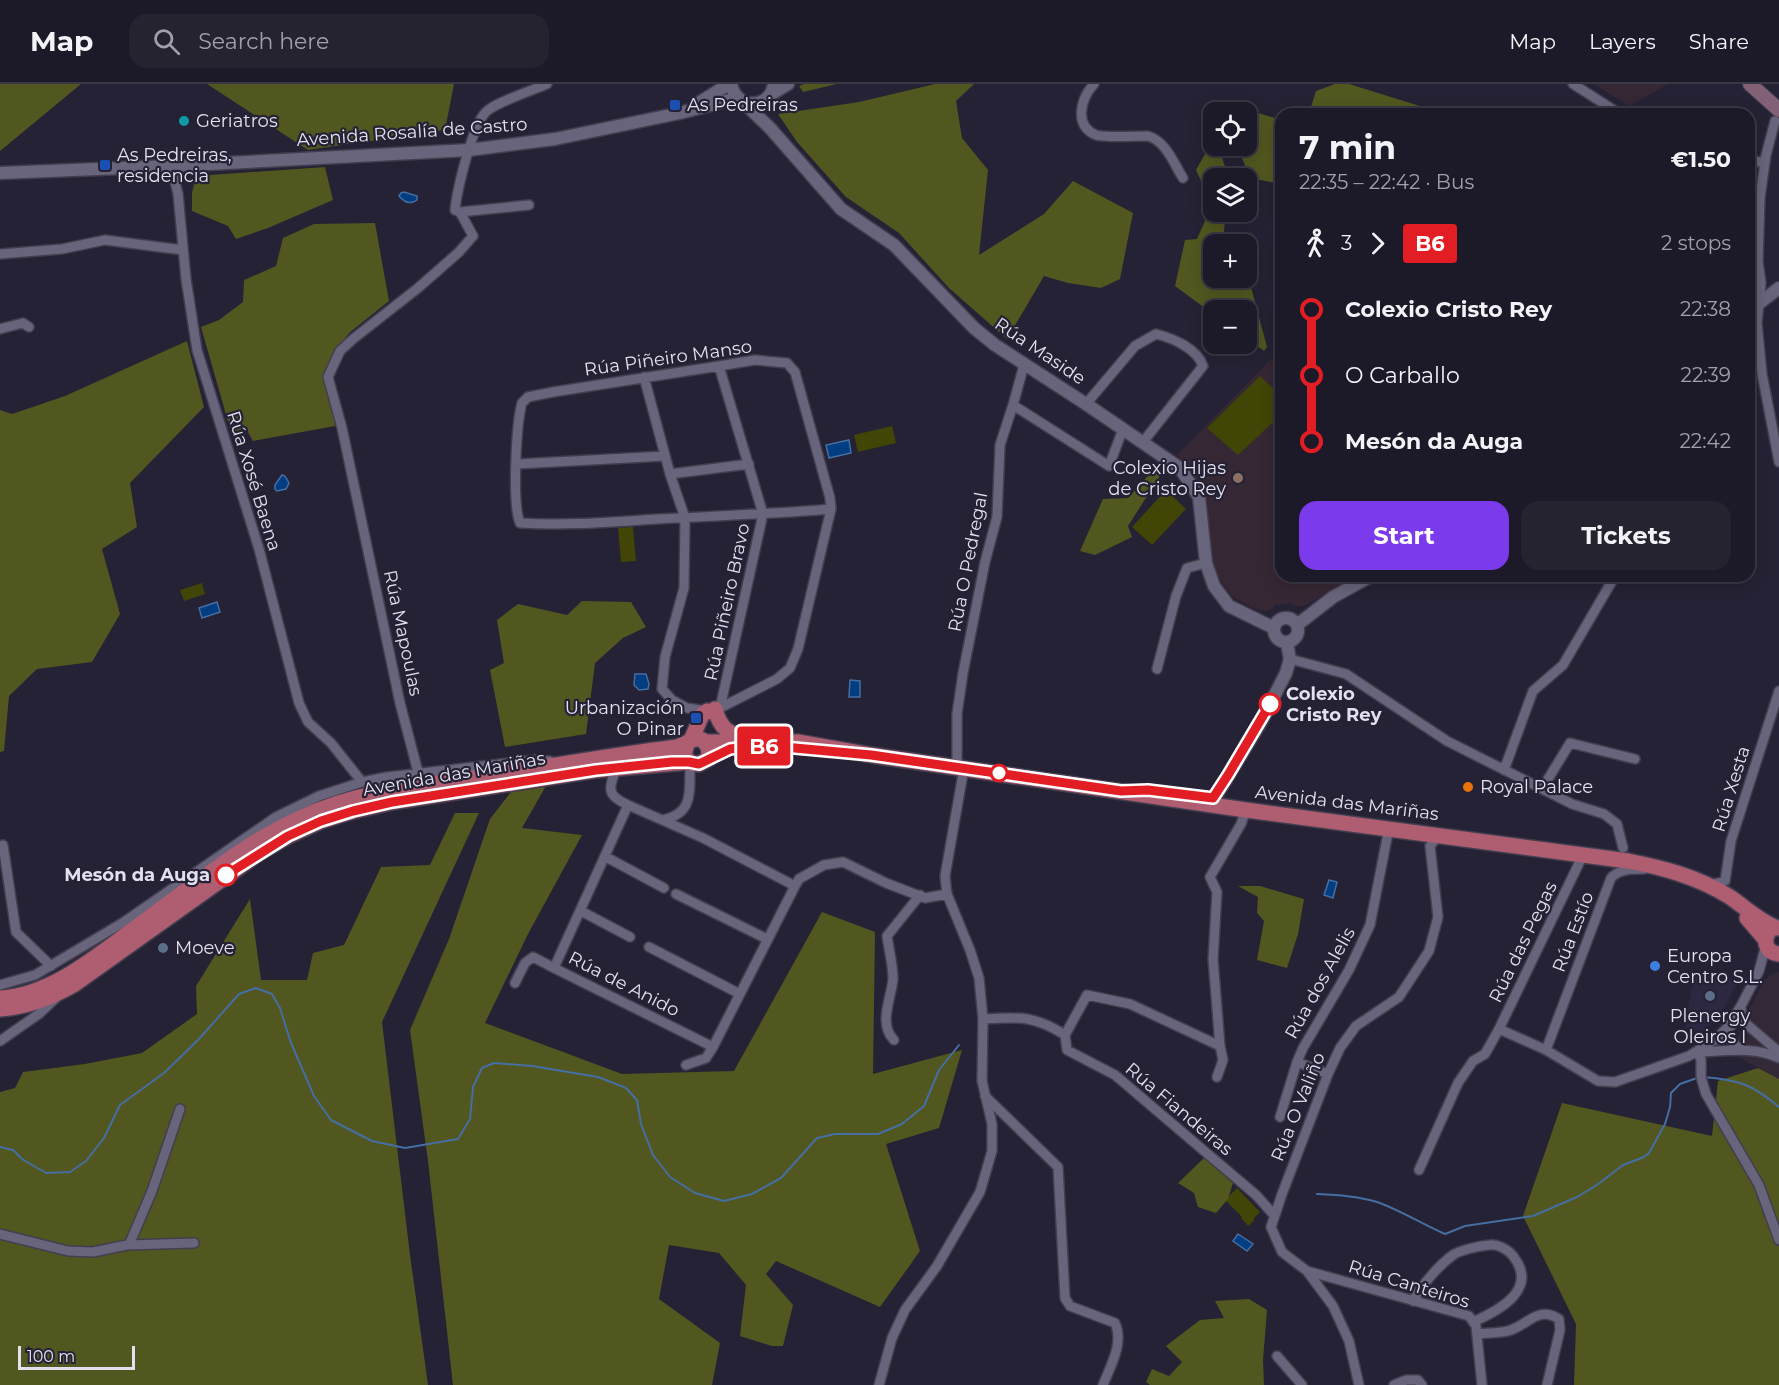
<!DOCTYPE html>
<meta charset="utf-8">
<style>
body{margin:0;font-family:Montserrat,sans-serif;background:#252330;color:#f1f3f6;height:100vh;display:flex;flex-direction:column;font-size:22px;white-space:nowrap}
*{box-sizing:border-box;margin:0}
p{font-size:20px;color:#a0a1a8}
.icon{flex:none;width:33px;height:33px;fill:none;stroke:currentColor;stroke-width:2;stroke-linecap:round;stroke-linejoin:round}
.map{position:relative;flex:1;overflow:hidden}
.panel{position:absolute;left:1275px;top:24px;width:480px;height:474px;display:flex;flex-direction:column;background:#1c1a28;border-radius:18px;box-shadow:0 3px 15px #0003,0 0 0 2px #3a3845}
.panel>*{flex:none}
.badge{padding:0 12px;border-radius:4px;font-size:21px;line-height:39px}
.controls{position:absolute;left:1203px;top:18px;display:grid;gap:12px}
.controls a{display:grid;place-items:center;width:54px;height:54px;border-radius:12px;background:#1c1a28;box-shadow:0 3px 15px #0003,0 0 0 2px #3a3845;font-size:30px}
.scale{position:absolute;left:18px;bottom:15px;width:117px;box-sizing:border-box;padding-left:6px;border:3px solid #e3e1ef;border-top:0;font-size:16px;line-height:21px;white-space:nowrap;color:#e3e1ef;-webkit-text-stroke:4px #252235;paint-order:stroke}
.map>.badge{position:absolute;translate:-50% -50%;box-shadow:0 0 0 3px #fff}
.legs{display:flex;align-items:center;gap:9px;height:66px;padding:0 24px;font-size:20px}
.legs p{margin-inline-start:auto}
.overview{display:flex;align-items:center;justify-content:space-between;height:102px;padding:0 24px}
h1{font-size:33px;font-weight:700;line-height:45px}
.primary-button{display:flex;gap:12px;margin-top:auto;padding:12px 24px}
.primary-button a{flex:1;height:69px;border-radius:18px;background:#7c3aed;color:#fff;font-size:24px;font-weight:700;line-height:69px;text-align:center}
.primary-button a+a{background:#252330;color:#f1f3f6}
ul{padding:0 24px;list-style:none}
li{display:flex;align-items:center;gap:21px;height:66px;font-size:22px}
li i{display:grid;place-items:center;width:9px;height:100%;margin:0 8px;background:currentColor}
li i::after{content:'';width:15px;height:15px;margin:-8px;border:4px solid;border-radius:50%;background:#1c1a28}
li p{margin-inline-start:auto}
li:first-child i{background:linear-gradient(#0000 50%,currentColor 0)}
li:last-child i{background:linear-gradient(currentColor 50%,#0000 0)}
header{display:flex;align-items:center;gap:36px;box-sizing:border-box;height:84px;padding:0 30px;background:#1c1a28;border-bottom:2px solid #3a3845}
header strong{font-size:28px}
nav{display:flex;gap:33px;margin-inline-start:auto;font-size:21px}
.search{width:420px;height:54px;background:#252330;display:flex;align-items:center;gap:15px;box-sizing:border-box;padding:0 21px;border-radius:18px;color:#a0a1a8;font-size:22px}
.map>svg:first-child{display:block}
.built{fill:#2d2841}
.industrial{fill:#322836}
.education{fill:#352733}
.green{fill:#414505}
.forest{fill:#525720}
.water{fill:#013d81;stroke:#456ea2;stroke-width:1.5}
.lines{fill:none;stroke-linecap:round;stroke-linejoin:round}
.stream{stroke:#456ea2;stroke-width:2}
.minor-casing{stroke:#423e4f;stroke-width:12}
.tertiary-casing{stroke:#423e4f;stroke-width:15}
.secondary-casing{stroke:#423e4f;stroke-width:16}
.trunk-casing{stroke:#423e4f;stroke-width:18}
.minor{stroke:#67647b;stroke-width:9}
.tertiary{stroke:#67647b;stroke-width:12}
.secondary{stroke:#826177;stroke-width:14}
.trunk{stroke:#af5d70;stroke-width:15}
.line-1-casing{stroke:#fff;stroke-width:14}
.line-1{stroke:#e21d24;stroke-width:9}
.transit-dot{fill:#1a4fb4;stroke:#252235;stroke-width:2}
.culture-dot{fill:#0f9aa8;stroke:#252235;stroke-width:2}
.education-dot{fill:#8d6e63;stroke:#252235;stroke-width:2}
.stop-1-dot{fill:#fff;stroke:#e21d24;stroke-width:3}
.food-dot{fill:#e8710a;stroke:#252235;stroke-width:2}
.service-dot{fill:#5c6f8a;stroke:#252235;stroke-width:2}
.shop-dot{fill:#3f7fe0;stroke:#252235;stroke-width:2}
.labels{text-anchor:middle;stroke-width:4.5;stroke-linejoin:round;paint-order:stroke}
.poi-label{font-size:18px;fill:#e3e1ef;stroke:#252235;text-anchor:start}
.street-label{font-size:18px;fill:#e3e1ef;stroke:#252235}
.stop-label{font-size:18px;font-weight:bold;fill:#e3e1ef;stroke:#252235;text-anchor:start}
</style>
<header>
<strong>Map</strong>
<div class="search"><svg class="icon" aria-label="search" viewBox="0 0 24 24"><circle cx="10" cy="10" r="6"/><path d="M15 15l6 6"/></svg>Search here</div>
<nav><a>Map</a><a>Layers</a><a>Share</a></nav>
</header>
<div class="map">
<svg width="1779" height="1301" viewBox="0 0 1779 1301">
<rect width="100%" height="100%" fill="#252235"/>
<path class="built" d="M1694,889L1739,897L1722,927L1704,947L1685,944Z"/>
<path class="industrial" d="M1779,888V995L1732,970L1749,925L1764,897L1771,890Z"/>
<path class="education" d="M1594,0H1668L1629,22Z
M1277,269L1281,272V492H1357L1304,522H1295L1290,519L1275,521L1272,525L1265,527L1253,524L1233,513L1216,490L1210,473L1205,427L1200,402L1191,387L1177,371Z"/>
<path class="green" d="M1260,292L1281,312V331L1238,371L1207,344Z
M892,342L896,359L858,368L854,351Z
M1166,406L1186,425L1152,461L1132,443Z
M633,443L636,477L621,478L618,444Z
M202,499L205,510L184,517L180,506Z
M1237,1104L1260,1128L1254,1134V1137L1248,1142L1241,1134L1242,1133L1225,1116Z"/>
<path class="forest" d="M0,0H81L0,67Z
M207,0H454L445,46L308,66Z
M804,0H837L803,8L799,2Z
M935,0H974L956,17L962,54L988,86L979,171L1044,130L1073,97L1133,129L1120,195L1101,204L1068,199L1044,192L1007,255L949,204L899,149L846,113L797,58L778,30L859,18Z
M1335,0H1349L1423,23L1414,30H1337L1311,23L1316,7Z
M1255,28L1281,36V100L1250,94L1237,62H1246L1247,41Z
M1213,56L1214,62H1218L1229,94H1214V128H1226L1223,155L1230,160H1214V194H1246L1247,188L1267,263L1264,267L1247,254L1246,226H1214L1213,230L1175,202L1185,156L1197,155L1212,121L1196,86Z
M325,83L333,116L268,144L236,155L228,142L192,127V109L196,92Z
M375,139L389,217L349,249L328,279L335,342L253,357L246,345L231,348L201,243L219,236L243,218L244,196L276,182L283,154L314,140Z
M187,257L204,323L130,399L137,443L102,465L120,530L92,578L37,585L9,612L4,667L0,668V326L12,330L65,312Z
M1155,384L1163,387L1128,442L1132,453L1095,471L1080,467L1103,415L1128,414Z
M582,517L631,518L646,543L623,554L595,579L586,650L505,663L490,586L504,579L497,536L518,520L567,531Z
M547,700L522,744L582,751L528,850L485,939L622,990L734,987L822,828L875,848L873,990L962,966L939,1044L886,1060L920,1167L880,1223L776,1177L766,1190L793,1221L783,1262H772L740,1252L746,1201L719,1169L669,1161L659,1215L720,1259L712,1301H453L428,1077L410,946L449,855L490,735L514,704Z
M455,729H479L382,938L410,1171L428,1301H0V1008L15,1004L23,988L85,980L142,969L197,930L196,902L250,815L261,896H307L313,869L344,861L381,783L430,781Z
M1238,802H1260L1304,815L1298,850L1287,884L1257,876L1264,837L1257,829L1258,813Z
M1758,984L1779,995V1301H1574L1576,1240L1523,1132L1562,1019L1712,1052L1718,997Z
M1204,1074L1233,1099L1228,1115L1216,1129L1198,1123L1194,1109L1178,1099Z
M1249,1215L1267,1226L1263,1276L1264,1301H1150L1146,1298L1152,1285L1169,1292L1182,1278L1166,1262L1200,1236L1224,1234L1215,1217Z"/>
<path class="water" d="M404,108L417,112V116C410,121 404,118 399,112L401,109Z
M849,356L851,369L829,374L826,361Z
M282,391L285,392L289,399L286,405L277,407L275,405V401Z
M217,518L220,528L202,534L199,524Z
M635,590H646L649,600L648,605L639,606L634,601Z
M850,596L860,597V613H849Z
M1329,796L1337,798L1333,814L1324,811Z
M1238,1150L1253,1160L1247,1167L1233,1157Z"/>
<g class="lines">
<path class="stream" d="M1703,993C1739,996 1752,1000 1779,1023
M0,1063L13,1066L22,1075L46,1089L70,1088L86,1077L104,1054L120,1021L164,989L198,956L239,910L256,904L272,910L280,924L291,959L314,1012L331,1036L372,1057L405,1064L458,1055L470,1035L473,1003L482,984L494,979L532,982L598,993L626,1004L637,1016L641,1040L653,1071L670,1093L695,1109L724,1117L752,1110L781,1094L817,1054L835,1050H878L902,1040L924,1022L939,986L959,961
M1317,1110C1337,1111 1358,1112 1377,1118C1400,1126 1422,1140 1445,1150L1465,1142L1533,1132L1577,1113L1597,1101L1623,1081L1644,1073L1649,1069L1665,1040L1670,1023L1671,1009L1680,1000L1697,994"/>
<g class="minor-casing">
<path id="minor" d="M1094,0C1081,14 1073,42 1096,51C1106,54 1136,52 1148,52C1166,57 1174,80 1183,94
M1573,0L1620,30
M1775,37L1766,71L1760,114L1758,177L1761,199L1757,239L1762,290L1779,378
M1749,76L1765,79
M171,82L178,110L186,195L197,266L259,465L299,619L308,638L331,659L362,698
M460,128L529,121
M0,170L62,165L105,156L183,166
M0,245L23,239L29,243
M719,282L763,430L720,624
M644,293L670,390L685,434L684,504L665,573L662,605L672,616L687,624L707,627L720,624L777,595L790,584L798,565L831,425L830,414L795,288L787,279L755,276L719,282L553,308L528,313L522,319C516,341 512,420 520,439C566,442 611,438 657,435C715,432 773,430 831,425
M1086,320L1135,262L1156,250C1172,254 1197,264 1203,282L1143,358
M1013,321L1109,382L1123,345
M517,380L665,372
M670,390L749,380
M1290,575L1346,590L1447,657L1572,720L1604,730L1617,740L1623,764
M1157,585L1176,512L1187,484L1206,479
M957,683V630L963,589L985,478L997,433L1000,361L1013,321L1024,281
M1504,686L1533,607L1563,581L1615,492
M418,688L400,619L342,344L328,293L340,267L353,255L418,204L459,168L473,152L460,128L455,126C457,106 472,43 485,29C493,19 534,6 547,0
M614,691C607,708 611,713 628,721
M1542,705L1570,659L1635,675
M628,721L703,754L795,802L713,963L554,884Z
M663,736C695,729 689,706 690,679
M3,761L16,848L51,882
M1583,771L1499,945L1546,966L1598,997L1615,998L1689,972L1716,955L1727,944L1741,922L1759,887L1766,861
M606,773L664,804
M1710,801L1725,797L1731,757L1779,607
M795,802L799,795L824,781L843,778L886,799L925,814L947,810
M676,810L767,855
M581,827L630,853
M649,863L740,910
M515,899L525,879L533,873L554,884
M0,901L35,891L124,838L276,733L319,712L362,698L387,693L534,676L550,677
M1741,924V932L1744,938L1779,968
M983,935C1018,933 1034,931 1065,951
M1731,942L1727,944C1729,954 1732,960 1741,965
M1065,951L1067,966L1115,991L1256,1111L1274,1131
M1065,951L1087,911L1130,920L1220,962
M894,956C878,940 891,915 893,895C893,881 889,866 887,852L920,811
M0,957L40,929L57,913
M1546,966L1611,794C1619,785 1632,785 1644,785
M1699,968C1726,967 1754,962 1779,974
M1697,969L1701,975V993L1706,1010L1759,1101L1779,1156
M1297,978L1328,990
M686,981L706,974L713,963
M1217,993L1223,976L1220,962L1213,875L1217,808L1210,793L1241,740L1246,726
M985,1012L1058,1083L1065,1214L1070,1222L1115,1239C1124,1259 1111,1281 1103,1301
M1280,1033L1297,978L1303,964L1349,886L1370,841L1389,744
M1419,1086L1458,999L1473,977L1485,970L1499,945
M0,1150L68,1167L93,1168L127,1161L194,1159
M129,1161L152,1107L180,1025
M1307,1187L1469,1232L1476,1242L1482,1301
M1413,1217C1421,1202 1439,1181 1453,1171C1460,1166 1479,1162 1489,1161C1497,1160 1508,1165 1513,1172C1539,1205 1500,1226 1473,1238
M1477,1250C1489,1248 1500,1250 1511,1246C1530,1239 1538,1222 1559,1235L1560,1246L1547,1301
M1277,1272L1302,1301
M879,1301L892,1254L905,1226L937,1182L980,1108L992,1067V1040L982,997L983,935L979,894L970,866L947,810L945,792L964,684
M1359,1301L1349,1257L1333,1222L1307,1187L1282,1168L1271,1143L1282,1110L1328,990L1340,964L1356,942L1399,913L1429,867L1438,833L1430,762L1439,751
M1394,1301L1406,1296H1418L1422,1301"/>
</g>
<g class="tertiary-casing">
<path id="tertiary" d="M731,0C736,26 770,26 774,0
M770,11L788,0
M743,18L770,44L841,125L894,161L974,244L995,261L1086,320L1180,384L1199,413L1206,479L1214,502L1229,522L1274,544
M697,20L729,0
M0,89L171,82L469,66L555,55L680,29L737,14
M1749,227L1779,204
M1274 546a12 12 0 1 1 24 0a12 12 0 1 1-24 0Z
M1297,541L1333,513L1371,492
M1198,713L1213,714L1217,710L1262,636L1286,589L1290,575L1287,559"/>
</g>
<g class="secondary-casing">
<path id="secondary" d="M1750,0L1779,26"/>
</g>
<g class="trunk-casing">
<path id="trunk" d="M715,625C720,644 728,651 748,653
M691,656L702,631L707,627
M704,658H798L871,671L1246,726L1628,777C1664,784 1698,793 1730,813C1746,824 1759,837 1777,844
M1747,834L1765,855
M1768,849C1763,859 1767,869 1779,870
M0,914C51,912 99,870 139,841C190,804 244,759 302,733C359,706 426,701 488,692C551,682 614,671 677,663C683,661 686,659 692,656C705,651 711,664 708,675L699,680L690,679L684,671L687,660
M0,925C28,923 51,914 75,900L259,769L288,752L321,737L353,727L392,718L596,686L689,678"/>
</g>
<use href="#minor" class="minor"/>
<use href="#tertiary" class="tertiary"/>
<use href="#secondary" class="secondary"/>
<use href="#trunk" class="trunk"/>
</g>
<g class="lines">
<g class="line-1-casing">
<path id="line-1" d="M226,791L288,752L321,737L353,727L392,718L596,686L672,678H689L699,680L730,665L754,662L784,663L871,671L1121,707L1148,706L1213,714L1228,691L1270,620"/>
</g>
<use href="#line-1" class="line-1"/>
</g>
<g class="transit-dot">
<rect x="669" y="15" width="12" height="12" rx="3"/>
<rect x="99" y="75" width="12" height="12" rx="3"/>
<rect x="690" y="628" width="12" height="12" rx="3"/>
</g>
<circle class="culture-dot" cx="184" cy="37" r="6"/>
<circle class="education-dot" cx="1238" cy="394" r="6"/>
<g class="stop-1-dot">
<circle cx="1270" cy="620" r="10"/>
<circle cx="999" cy="689" r="8"/>
<circle cx="226" cy="791" r="10"/>
</g>
<circle class="food-dot" cx="1468" cy="703" r="6"/>
<g class="service-dot">
<circle cx="163" cy="864" r="6"/>
<circle cx="1710" cy="912" r="6"/>
</g>
<circle class="shop-dot" cx="1655" cy="882" r="6"/>
<g class="labels">
<g class="poi-label">
<text x="687" y="27">As Pedreiras</text>
<text x="196" y="43">Geriatros</text>
<text x="117" y="77">As Pedreiras,<tspan x="117" dy="21">residencia</tspan></text>
<text x="1226" y="390" text-anchor="end">Colexio Hijas<tspan x="1226" dy="21">de Cristo Rey</tspan></text>
<text x="684" y="630" text-anchor="end">Urbanización<tspan x="684" dy="21">O Pinar</tspan></text>
<text x="1480" y="709">Royal Palace</text>
<text x="175" y="870">Moeve</text>
<text x="1667" y="878">Europa<tspan x="1667" dy="21">Centro S.L.</tspan></text>
<text x="1710" y="938" text-anchor="middle">Plenergy<tspan x="1710" dy="21">Oleiros I</tspan></text>
</g>
<g class="street-label">
<text transform="translate(412 48) rotate(-4)" y="6">Avenida Rosalía de Castro</text>
<text transform="translate(1040 267) rotate(34)" y="6">Rúa Maside</text>
<text transform="translate(668 274) rotate(-8)" y="6">Rúa Piñeiro Manso</text>
<text transform="translate(254 397) rotate(73)" y="6">Rúa Xosé Baena</text>
<text transform="translate(968 478) rotate(-79)" y="6">Rúa O Pedregal</text>
<text transform="translate(727 518) rotate(-78)" y="6">Rúa Piñeiro Bravo</text>
<text transform="translate(403 549) rotate(78)" y="6">Rúa Mapoulas</text>
<text transform="translate(454 690) rotate(-10)" y="6">Avenida das Mariñas</text>
<text transform="translate(1731 705) rotate(-73)" y="6">Rúa Xesta</text>
<text transform="translate(1347 719) rotate(7)" y="6">Avenida das Mariñas</text>
<text transform="translate(1573 848) rotate(-69)" y="6">Rúa Estío</text>
<text transform="translate(1523 858) rotate(-64)" y="6">Rúa das Pegas</text>
<text transform="translate(1320 899) rotate(-61)" y="6">Rúa dos Alelis</text>
<text transform="translate(624 900) rotate(27)" y="6">Rúa de Anido</text>
<text transform="translate(1298 1023) rotate(-68)" y="6">Rúa O Valiño</text>
<text transform="translate(1179 1025) rotate(40)" y="6">Rúa Fiandeiras</text>
<text transform="translate(1409 1200) rotate(17)" y="6">Rúa Canteiros</text>
</g>
<g class="stop-label">
<text x="1286" y="616">Colexio<tspan x="1286" dy="21">Cristo Rey</tspan></text>
<text x="210" y="797" text-anchor="end">Mesón da Auga</text>
</g>
</g>
</svg>
<div class="controls">
<a><svg class="icon" aria-label="locate" viewBox="0 0 24 24"><circle cx="12" cy="12" r="6"/><path d="M12 2v4M12 18v4M2 12h4M18 12h4"/></svg></a>
<a><svg class="icon" aria-label="layers" viewBox="0 0 24 24"><path d="M12 4l9 5-9 5-9-5zM3 14l9 5 9-5"/></svg></a>
<a>+</a>
<a>−</a>
</div>
<div class="scale">100 m</div>
<b class="badge" style="left:764px;top:662px;background:#e21d24;color:#fff">B6</b>
<section class="panel">
<div class="overview"><div><h1>7 min</h1><p>22:35 – 22:42 · Bus</p></div><b>€1.50</b></div>
<div class="legs"><svg class="icon" aria-label="walk" viewBox="0 0 24 24"><circle cx="13" cy="4" r="2"/><path d="M13 8l-2 6 4 7M11 14l-3 7M7 12l3-4h3l4 4"/></svg>3<svg class="icon" aria-label="forward" viewBox="0 0 24 24"><path d="M9 5l7 7-7 7"/></svg><b class="badge" style="background:#e21d24;color:#fff">B6</b><p>2 stops</p></div>
<ul>
<li><i style="color:#e21d24"></i><b>Colexio Cristo Rey</b><p>22:38</p></li>
<li><i style="color:#e21d24"></i><span>O Carballo</span><p>22:39</p></li>
<li><i style="color:#e21d24"></i><b>Mesón da Auga</b><p>22:42</p></li>
</ul>
<div class="primary-button"><a>Start</a><a>Tickets</a></div>
</section>
</div>
